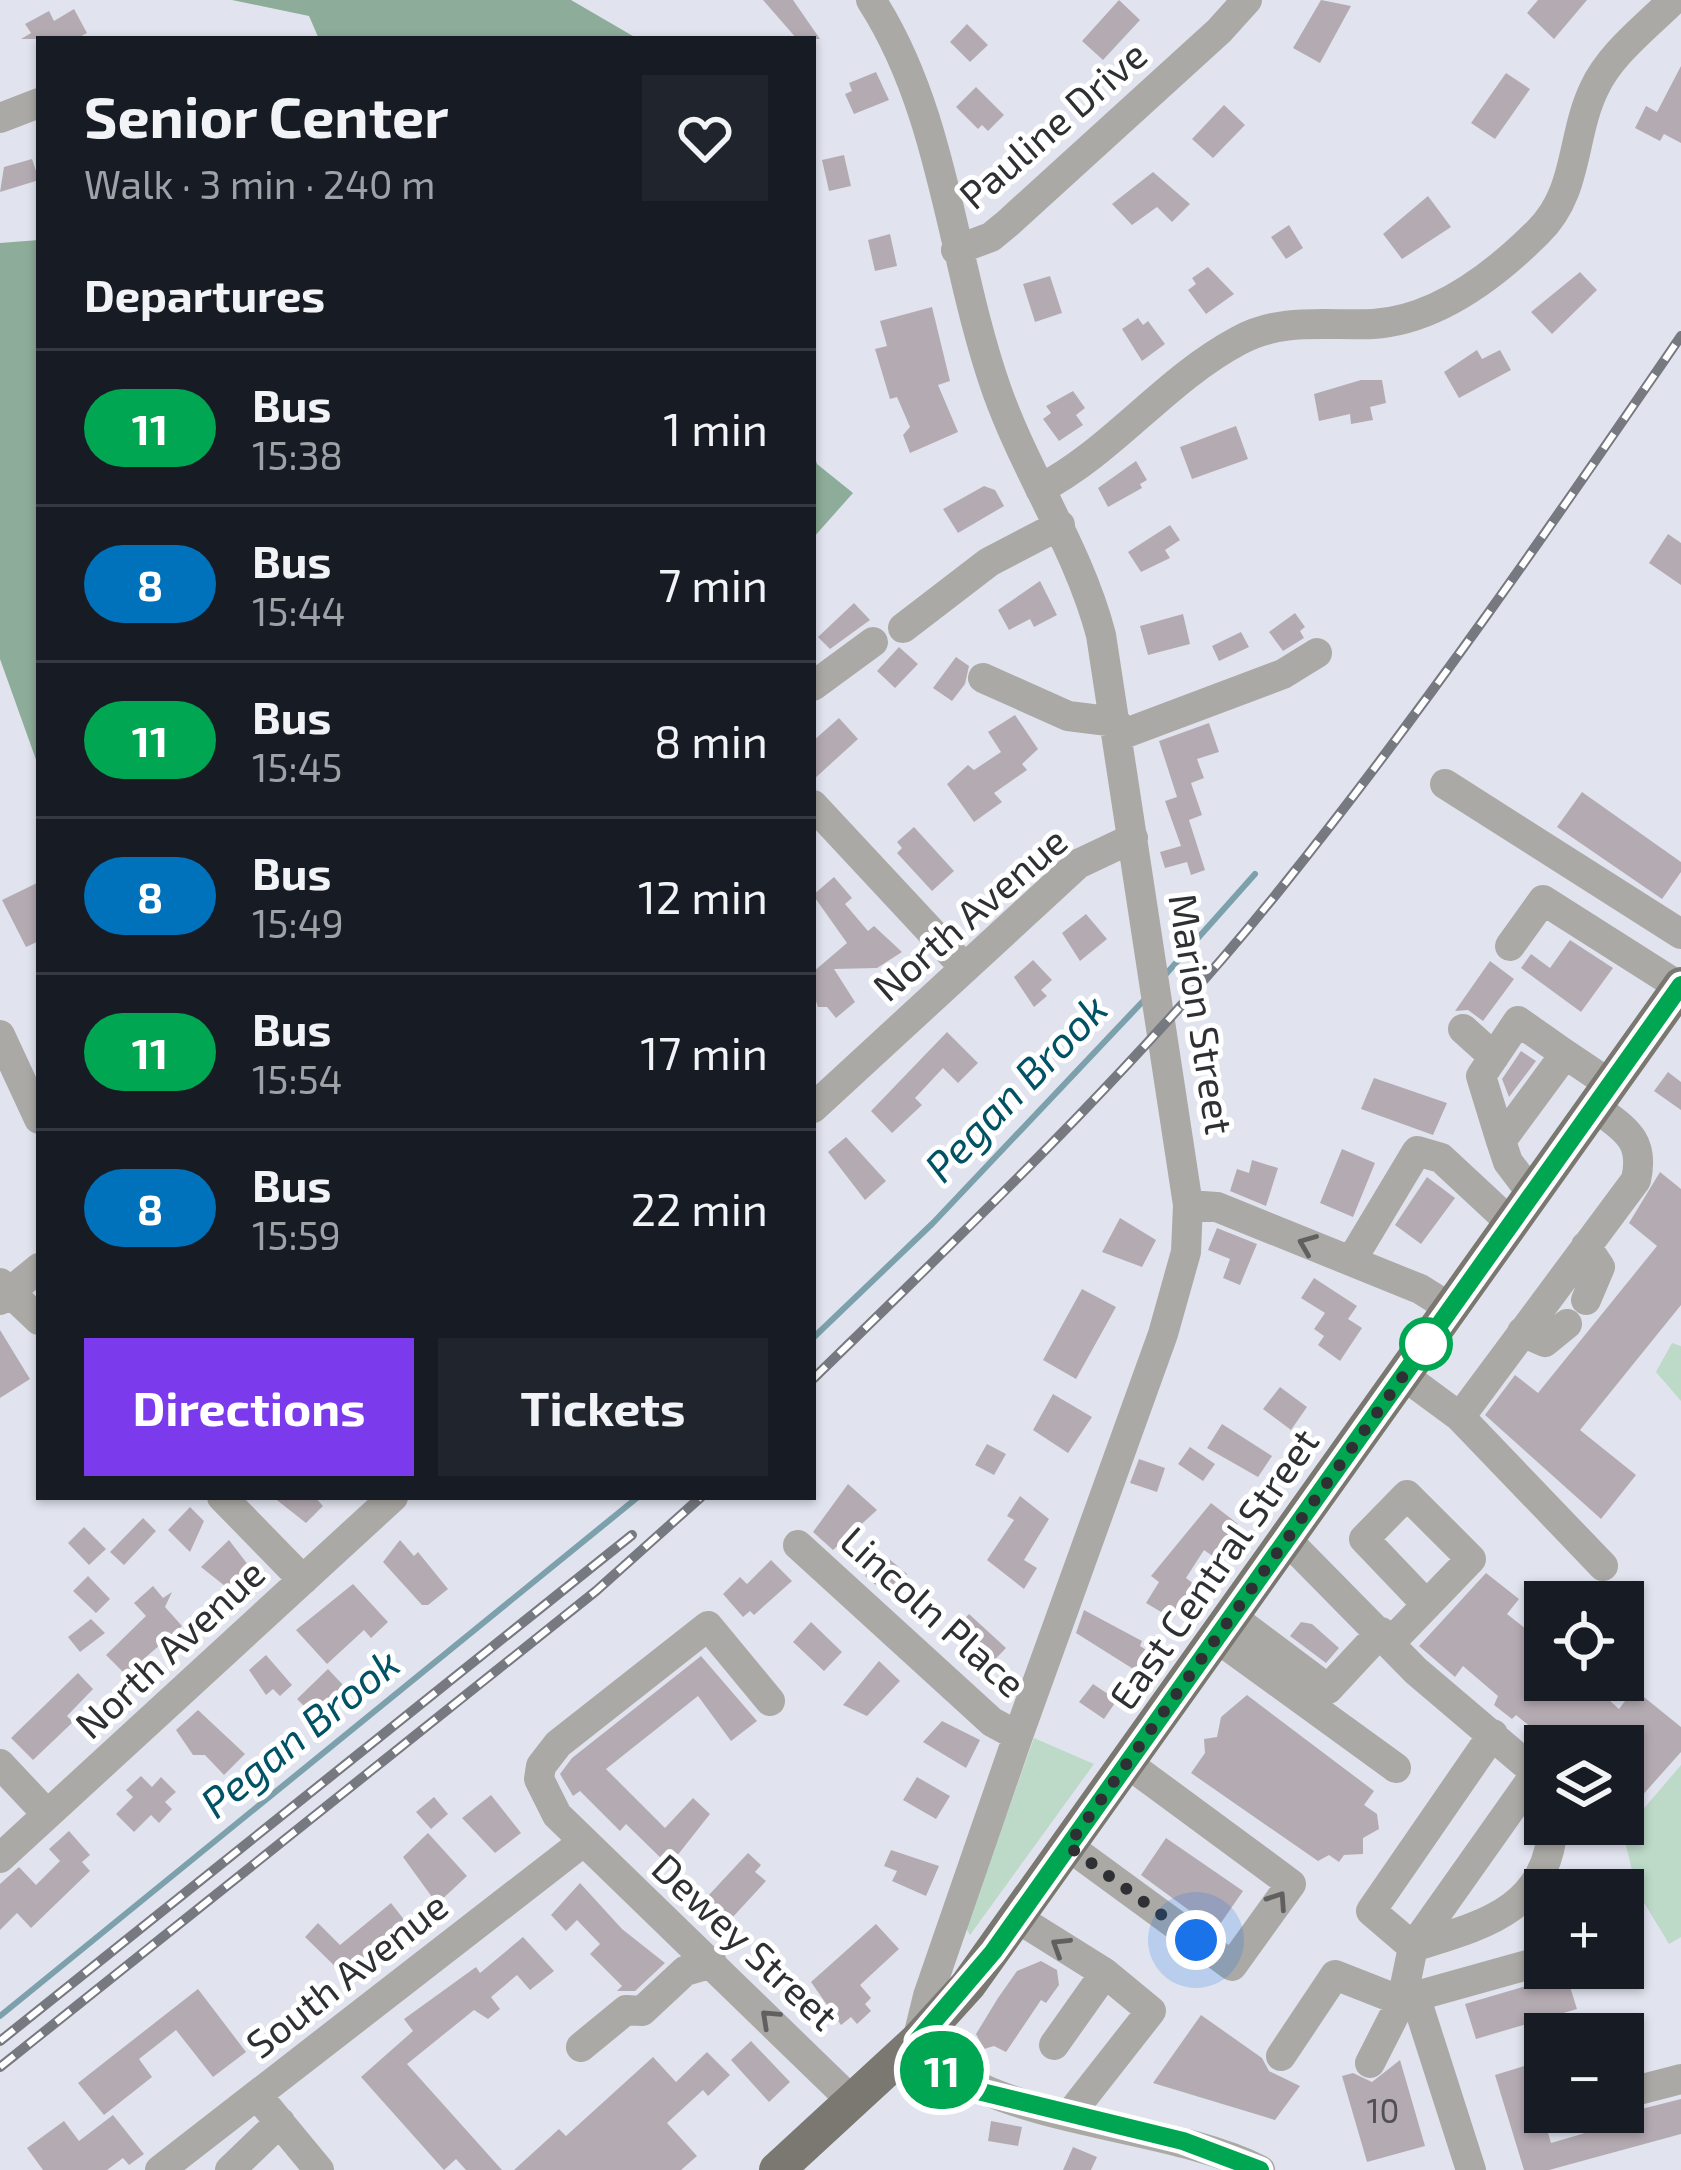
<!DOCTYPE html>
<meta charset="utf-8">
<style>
body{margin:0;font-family:"Exo 2",sans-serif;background:#20242c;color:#f1f3f6;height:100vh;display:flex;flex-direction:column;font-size:45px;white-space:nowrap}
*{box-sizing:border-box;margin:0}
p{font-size:39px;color:#9ea1a6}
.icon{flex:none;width:66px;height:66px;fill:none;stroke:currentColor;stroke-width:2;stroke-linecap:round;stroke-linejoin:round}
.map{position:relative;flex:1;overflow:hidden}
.details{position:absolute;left:36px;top:36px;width:780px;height:1464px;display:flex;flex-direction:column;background:#171b24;border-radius:0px;box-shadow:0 3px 9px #0004}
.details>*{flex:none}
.badge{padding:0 24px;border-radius:39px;font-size:42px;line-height:78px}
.tools{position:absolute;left:1524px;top:1581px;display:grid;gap:24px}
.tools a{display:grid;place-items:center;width:120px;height:120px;border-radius:0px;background:#171b24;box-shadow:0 3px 9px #0004;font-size:60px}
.you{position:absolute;width:60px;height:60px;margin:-30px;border:9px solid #fff;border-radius:50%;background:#1a73e8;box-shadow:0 0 0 18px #1a73e833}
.map>.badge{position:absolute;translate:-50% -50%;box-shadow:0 0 0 6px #fff}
h2{padding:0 48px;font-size:45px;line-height:108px}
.round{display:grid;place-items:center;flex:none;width:126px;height:126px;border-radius:0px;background:#20242c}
.head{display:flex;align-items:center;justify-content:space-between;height:204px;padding:0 48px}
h1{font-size:57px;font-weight:700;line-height:90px}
.cta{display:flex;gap:24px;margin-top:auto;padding:24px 48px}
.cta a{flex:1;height:138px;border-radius:0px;background:#7c3aed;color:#fff;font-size:48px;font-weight:700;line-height:138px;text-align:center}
.cta a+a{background:#20242c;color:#f1f3f6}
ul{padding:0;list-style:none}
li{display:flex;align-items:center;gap:36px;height:156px;padding:0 48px;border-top:3px solid #363941}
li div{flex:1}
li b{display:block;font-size:45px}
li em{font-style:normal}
li .badge{min-width:132px;font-weight:700;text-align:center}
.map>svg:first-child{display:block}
.green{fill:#bdd9c8}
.forest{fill:#8dac99}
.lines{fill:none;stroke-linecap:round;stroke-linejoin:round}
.stream{stroke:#7da1ac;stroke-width:6}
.building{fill:#b4abb2}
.minor{stroke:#aba9a5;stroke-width:30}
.major{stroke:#7a7870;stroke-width:36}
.rail-casing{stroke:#777980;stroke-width:10}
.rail{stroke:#fff;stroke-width:6;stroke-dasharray:18;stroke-linecap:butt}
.oneway{stroke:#616061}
.line-casing{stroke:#fff;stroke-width:27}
.line{stroke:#00a651;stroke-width:18}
.walk{stroke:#2f3034;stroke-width:12;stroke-dasharray:0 21.6}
.stop-dot{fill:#fff;stroke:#00a651;stroke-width:6}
.labels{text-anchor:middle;stroke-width:10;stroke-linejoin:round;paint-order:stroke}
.number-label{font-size:33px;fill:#504f54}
.street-label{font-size:39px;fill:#2f3034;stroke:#fff}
.water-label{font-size:42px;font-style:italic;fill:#015264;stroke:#fff}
</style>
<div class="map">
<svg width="1681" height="2170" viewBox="0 0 1681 2170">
<rect width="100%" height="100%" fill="#e1e4ef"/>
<path class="green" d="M1672,1343L1681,1346V1401L1656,1372Z
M1034,1738L1094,1764L970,1935L966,1928Z
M1681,1765V1937L1669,1944L1637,1891L1623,1833Z"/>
<path class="forest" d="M232,0H571L638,39H319L309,16Z
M39,240V768L0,659V243Z
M813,452L817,464L853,493L813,538Z"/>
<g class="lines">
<path class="stream" d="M1166,974L1255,874
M813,1338L933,1223L1146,998
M0,2016L638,1497"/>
</g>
<path class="building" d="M763,0H793L820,39H797Z
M1119,0L1140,20L1103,60L1082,41Z
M1321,0L1351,6L1320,63L1293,48Z
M1538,0H1587L1554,39L1527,13Z
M74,9L87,33L76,39H21L31,33L25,24L49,11L54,21Z
M967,24L988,45L970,62L950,42Z
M1681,66V143L1664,134L1660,141L1635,128L1646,106L1657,112Z
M876,72L889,100L854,114L845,94L852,91L849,83Z
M1506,73L1530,89L1495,139L1471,123Z
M976,87L1004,115L988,131L982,125L978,129L956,107Z
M1224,105L1245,125L1213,158L1192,139Z
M844,155L851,186L829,191L822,160Z
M32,159L39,180L0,192L4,167Z
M1153,172L1190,204L1172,222L1157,207L1132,225L1112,204Z
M1428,196L1451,227L1402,259L1383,234Z
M1289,225L1303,248L1286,259L1271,237Z
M890,234L897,266L875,271L868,240Z
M1208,267L1234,294L1206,314L1188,290L1196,284L1192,278Z
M1580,272L1597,290L1552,334L1531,312Z
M1050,276L1062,313L1035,322L1023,284Z
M932,307L950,381L938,385L958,432L910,453L903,435L910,427L897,397L890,399L875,349L887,346L880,321Z
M1138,318L1143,325L1148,321L1165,344L1142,361L1122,329Z
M1477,350L1482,359L1500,350L1511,370L1459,398L1444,372Z
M1361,380H1382L1386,403L1370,407L1373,420L1351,424L1350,414L1319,421L1314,394Z
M1073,391L1085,408L1076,415L1083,425L1059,441L1043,419L1051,413L1046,406Z
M1236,426L1248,459L1192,479L1180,447Z
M1136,461L1147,480L1140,484L1142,488L1108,507L1098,488Z
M984,486L995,490L1004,506L958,533L943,509Z
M1170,525L1180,540L1165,550L1170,558L1141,572L1128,552Z
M1668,534L1681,543V585L1649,563Z
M1040,581L1057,615L1034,627L1030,619L1009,630L998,610Z
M854,603L870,620L830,649L818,637Z
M1295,613L1305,627L1300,631L1304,638L1283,651L1269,632Z
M1183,614L1190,644L1148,655L1140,626Z
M1241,632L1249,647L1219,661L1212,646Z
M899,647L918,664L895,688L877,671Z
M956,657L969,666L965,684L952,701L933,688Z
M1015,715L1038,749L1022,764L1027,770L994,793L1002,802L974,822L947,784L968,765L974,770L1001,752L988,732Z
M839,718L858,739L813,780V741Z
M1209,723L1219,752L1197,759L1204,778L1191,783L1202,815L1189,820L1205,870L1191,875L1187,862L1165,868L1160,852L1181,846L1165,801L1177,797L1159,741Z
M1582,792L1681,862V872L1662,899L1557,827Z
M914,827L954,871L932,891L897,853L902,848L897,842Z
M834,877L852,898L845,904L868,931L874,926L902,952L877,968L834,969L855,1002L836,1018L827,1007H818L813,992V972L847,943L813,895Z
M39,882V941L26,947L2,900Z
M1086,914L1107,939L1080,961L1062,933Z
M1570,940L1613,968L1581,1012L1521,968L1531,954L1550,968Z
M1033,960L1052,980L1041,990L1047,996L1034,1007L1014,977Z
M1490,961L1514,979L1483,1021L1468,1010L1455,1011Z
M947,1032L978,1063L958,1083L943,1068L915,1098L922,1105L892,1133L871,1111Z
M1521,1051L1536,1061L1509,1097L1502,1079Z
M1668,1072L1681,1082V1110L1654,1091Z
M1374,1078L1447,1103L1433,1135L1361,1109Z
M846,1137L886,1181L865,1200L828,1152Z
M1342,1149L1375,1163L1353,1217L1320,1203Z
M1252,1160L1278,1168L1266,1206L1230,1191L1237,1169L1249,1173Z
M1660,1172L1681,1189V1305L1580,1430L1636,1475L1601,1519L1485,1415L1515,1375L1538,1393L1657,1246L1629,1223Z
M1427,1177L1455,1198L1421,1244L1395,1225Z
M1120,1218L1156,1240L1142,1267L1102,1252Z
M1217,1228L1257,1244L1240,1285L1223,1278L1230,1259L1208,1250Z
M1314,1278L1357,1306L1348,1319L1362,1328L1340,1361L1318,1345L1324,1336L1314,1329L1325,1313L1301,1298Z
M1082,1289L1116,1307L1076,1379L1043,1360Z
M0,1330L30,1379L0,1398Z
M1280,1387L1307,1407L1291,1430L1263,1409Z
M1053,1394L1092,1417L1068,1453L1033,1430Z
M1222,1424L1272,1456L1258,1477L1207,1448Z
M987,1444L1006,1454L994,1475L975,1465Z
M1190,1447L1215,1464L1203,1481L1178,1464Z
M1139,1459L1165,1468L1157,1492L1130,1483Z
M848,1484L877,1510L833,1550L813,1532Z
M1020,1496L1049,1519L1024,1560L1037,1568L1024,1589L987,1560L1014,1520L1007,1516Z
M273,1497H315L323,1506L306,1523Z
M1211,1503L1238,1524L1214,1557L1204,1550L1186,1578L1206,1593L1189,1596L1173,1619L1146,1603L1159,1582L1151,1576Z
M190,1507L204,1521L190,1552L168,1530Z
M143,1518L156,1531L124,1565L110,1552Z
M84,1527L106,1549L89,1565L68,1543Z
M229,1540L252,1570L230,1590L201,1567Z
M400,1540L414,1556L418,1552L448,1589L428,1605H422L383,1562Z
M883,1554L907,1574L889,1596L865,1576Z
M771,1560L792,1581L754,1615L750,1611L743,1617L723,1594L740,1577L747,1584Z
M1486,1573L1519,1599L1507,1614L1545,1644V1680H1587L1619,1709L1634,1689L1681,1727V1752L1623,1817V1746H1554L1516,1715L1512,1719L1494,1705L1498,1696L1463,1666L1455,1677L1419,1646Z
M88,1576L110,1599L96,1613L73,1591Z
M353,1584L388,1622L371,1638L364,1630L327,1664L296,1630Z
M153,1586L163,1598L172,1592L165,1607L182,1626L139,1663L142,1667L130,1679L106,1655L146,1616L134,1603Z
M1084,1610L1142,1641L1140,1646L1151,1653L1138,1672L1076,1633Z
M969,1614L1006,1648L979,1676L962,1660L971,1641L953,1631Z
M91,1619L105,1633L80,1652L68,1637Z
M811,1622L842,1652L824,1671L793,1642Z
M1301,1622L1312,1624L1339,1648L1326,1663L1290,1636Z
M266,1655L292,1685L280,1696L273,1689L266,1695L249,1670Z
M701,1656L757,1721L731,1741L698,1696L606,1769L665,1828L693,1798L710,1814L669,1866L626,1824L620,1831L580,1791L573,1796L560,1774L572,1758Z
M879,1661L900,1681L867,1716L843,1705Z
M328,1669L344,1686L313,1715L297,1699Z
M78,1673L93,1689L67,1716L73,1722L33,1760L11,1738Z
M1093,1684L1117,1700L1104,1719L1079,1702Z
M1247,1695L1374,1791L1364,1805L1377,1814L1379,1829L1363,1838V1854L1344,1855L1339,1862L1329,1855L1318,1861L1191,1773L1205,1753L1204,1739L1217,1737L1221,1717Z
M198,1710L245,1754L224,1775L205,1755H193L176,1730Z
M942,1721L980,1740L966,1768L923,1742Z
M141,1776L152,1787L161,1777L176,1792L165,1802L172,1809L159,1823L151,1815L134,1832L116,1814L133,1797L126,1790Z
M917,1777L950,1796L936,1819L903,1800Z
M491,1795L521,1833L495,1853L462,1818Z
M434,1797L448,1814L431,1829L416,1812Z
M69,1831L90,1855L82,1862L90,1871L31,1928L17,1913L0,1930V1884L19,1867L36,1885L60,1861L49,1849Z
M428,1833L467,1876L437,1904L403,1857Z
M1166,1838L1243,1891L1216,1930L1141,1875Z
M891,1850L939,1866L926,1896L892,1881L897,1871L884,1866Z
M748,1853L761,1865L755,1872L766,1881L731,1919L707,1897Z
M580,1883L622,1929L665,1963L635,1991H617L622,1986L590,1954L600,1944L577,1920L566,1931L551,1915Z
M391,1903L409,1926L364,1960L349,1980L305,1937L318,1923L340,1945Z
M876,1924L899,1949L860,1985L871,1998L865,2004L871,2011L857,2024L851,2017L841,2025L811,1982Z
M523,1937L554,1971L530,1990L517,1975L491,1997L500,2009L488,2019L474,2010L407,2064L502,2170H466L456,2159L444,2170L361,2077L413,2031L404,2019L476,1967L480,1973Z
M1041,1961L1057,1970L1059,1985L1046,2003L1041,2000L1006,2052L994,2046L984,2049L976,2034L998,1998L1017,1971Z
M1566,1974L1577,2009L1476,2039L1465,2004Z
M198,1989L246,2052L213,2077L176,2030L139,2059L152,2077L104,2115L78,2083Z
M1622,2013L1629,2034H1567V2030Z
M1201,2015L1262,2058L1269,2071L1300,2086L1275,2120L1153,2083Z
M751,2041L790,2082L769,2102L731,2060Z
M707,2052L730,2075L708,2096L703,2090L667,2123L697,2156L681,2170H514L559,2129L566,2136L653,2057L676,2082Z
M1400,2060L1425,2146L1367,2162L1342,2076L1353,2073L1372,2082Z
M1528,2065L1551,2143L1592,2131L1590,2122L1681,2099V2134L1549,2170H1524L1495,2075Z
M113,2115L144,2154L129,2165L123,2158L107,2170H43L27,2148L64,2121L79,2141Z
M991,2121L1022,2127L1018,2146L988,2141Z
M1073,2147L1097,2157L1091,2170H1063Z"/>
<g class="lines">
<path class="minor" d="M871,0C945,114 952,264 997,391C1027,475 1078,548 1101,635L1188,1205L1186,1252L1163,1334L1018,1736L928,1996L917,2041C982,2125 1162,2120 1260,2170
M0,118L39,103
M956,250L991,237L1008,223L1219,31L1247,0
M1040,489C1113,451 1165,380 1238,341C1281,317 1326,326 1373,324C1437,320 1494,276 1538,232C1579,192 1571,137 1594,89C1610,54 1646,27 1673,0
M903,628L989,562L1060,525
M983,678L1068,716L1116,722
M813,686L873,642
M1118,736L1283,674L1317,653
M1445,784L1681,934
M813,805L964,967
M1510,946L1543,900L1680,987
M1463,1029L1494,1057
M0,1035L39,1119
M813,1108L1078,864L1133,838
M1501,1141L1481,1076L1518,1021L1565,1054
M1533,1195L1508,1162L1501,1141L1565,1054L1611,1085
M1188,1205L1217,1207L1420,1289L1452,1309
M1586,1246L1600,1267L1586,1300
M1351,1261L1417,1151L1441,1158L1512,1224
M0,1283L39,1320
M0,1300L39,1268
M1522,1332L1545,1342L1567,1324
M1403,1375L1460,1417L1636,1180C1645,1140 1626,1130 1595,1107
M1460,1417L1603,1566
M222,1497L303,1580
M1287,1540L1416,1671L1536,1773L1545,1790
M798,1545L992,1722L1018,1736
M1232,1617L1328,1689L1381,1632
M1217,1638L1396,1768
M1390,1643L1471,1559L1407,1495L1364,1539L1427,1605
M770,1701L708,1626L558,1744L541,1766L539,1779L557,1815L852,2101
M0,1764L47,1814
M1068,1846L1232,1966L1291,1884L1127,1763
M0,1858L393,1497
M1017,1918L1105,1973
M1413,1947L1371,1911L1493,1734
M1413,1947C1484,1925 1548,1910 1553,1824
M1402,2000L1545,1960
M1054,2045L1105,1973L1151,2011L1071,2113
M581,2047L626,2010L642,2011L685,1971L712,1963
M1281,2056L1335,1975L1419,2008L1471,2170
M1370,2063L1402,2000L1413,1947L1536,1773
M1623,2094L1681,2079
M257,2095L319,2170
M160,2170L583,1842
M230,2170L280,2122"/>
<path class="major" d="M777,2170L917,2041L968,1985L1681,985"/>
<g class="rail-casing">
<path id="rail" d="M813,1379C975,1221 1140,1064 1282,887C1424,710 1553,523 1681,336
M0,2041L632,1535
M0,2067L596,1591L701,1497"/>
</g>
<use href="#rail" class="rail"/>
</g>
<defs><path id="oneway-chevron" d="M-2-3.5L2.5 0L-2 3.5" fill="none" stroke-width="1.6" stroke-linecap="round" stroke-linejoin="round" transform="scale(3)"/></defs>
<g class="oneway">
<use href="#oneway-chevron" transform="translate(1307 1244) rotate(-158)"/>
<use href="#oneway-chevron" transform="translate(1278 1900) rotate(-56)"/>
<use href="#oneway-chevron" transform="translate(1060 1946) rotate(-148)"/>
<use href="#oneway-chevron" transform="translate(769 2018) rotate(-137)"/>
</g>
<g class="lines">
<g class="line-casing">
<path id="line" d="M1260,2170L1183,2141L982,2092L944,2071L917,2041L993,1952L1681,985"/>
</g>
<use href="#line" class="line"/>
<path class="walk" d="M1196,1940L1068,1846L1426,1344"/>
</g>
<circle class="stop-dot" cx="1426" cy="1344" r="24"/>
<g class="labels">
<g class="number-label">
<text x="1383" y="2123">10</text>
</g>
<g class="street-label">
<text transform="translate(1053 125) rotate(-41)" y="14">Pauline Drive</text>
<text transform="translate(970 914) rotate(-41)" y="14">North Avenue</text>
<text transform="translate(1201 1014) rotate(81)" y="14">Marion Street</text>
<text transform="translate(1214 1569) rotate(-55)" y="14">East Central Street</text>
<text transform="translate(933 1612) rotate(42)" y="14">Lincoln Place</text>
<text transform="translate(170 1649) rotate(-43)" y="14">North Avenue</text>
<text transform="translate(745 1942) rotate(43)" y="14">Dewey Street</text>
<text transform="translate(347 1975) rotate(-38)" y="14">South Avenue</text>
</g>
<g class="water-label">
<text transform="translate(1016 1088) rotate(-46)" y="15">Pegan Brook</text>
<text transform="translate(300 1733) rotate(-39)" y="15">Pegan Brook</text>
</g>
</g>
</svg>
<div class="tools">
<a><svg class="icon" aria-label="locate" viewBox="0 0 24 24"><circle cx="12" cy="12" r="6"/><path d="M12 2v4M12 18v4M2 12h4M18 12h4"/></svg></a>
<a><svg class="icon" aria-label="layers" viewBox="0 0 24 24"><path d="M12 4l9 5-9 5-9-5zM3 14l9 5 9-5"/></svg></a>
<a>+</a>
<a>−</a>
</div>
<div class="you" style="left:1196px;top:1940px"></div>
<b class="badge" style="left:942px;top:2070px;background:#00a651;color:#fff">11</b>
<section class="details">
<div class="head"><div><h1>Senior Center</h1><p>Walk · 3 min · 240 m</p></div><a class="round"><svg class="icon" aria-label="heart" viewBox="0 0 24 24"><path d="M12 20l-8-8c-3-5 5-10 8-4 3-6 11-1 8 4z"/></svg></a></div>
<h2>Departures</h2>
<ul>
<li><span class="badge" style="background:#00a651;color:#fff">11</span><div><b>Bus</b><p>15:38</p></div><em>1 min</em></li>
<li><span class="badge" style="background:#0072bc;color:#fff">8</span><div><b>Bus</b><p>15:44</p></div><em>7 min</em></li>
<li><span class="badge" style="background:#00a651;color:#fff">11</span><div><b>Bus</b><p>15:45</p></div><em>8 min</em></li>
<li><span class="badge" style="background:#0072bc;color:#fff">8</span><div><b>Bus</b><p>15:49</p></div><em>12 min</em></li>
<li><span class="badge" style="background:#00a651;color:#fff">11</span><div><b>Bus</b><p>15:54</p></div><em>17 min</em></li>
<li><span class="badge" style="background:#0072bc;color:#fff">8</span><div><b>Bus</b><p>15:59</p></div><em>22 min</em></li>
</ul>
<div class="cta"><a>Directions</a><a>Tickets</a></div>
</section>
</div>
